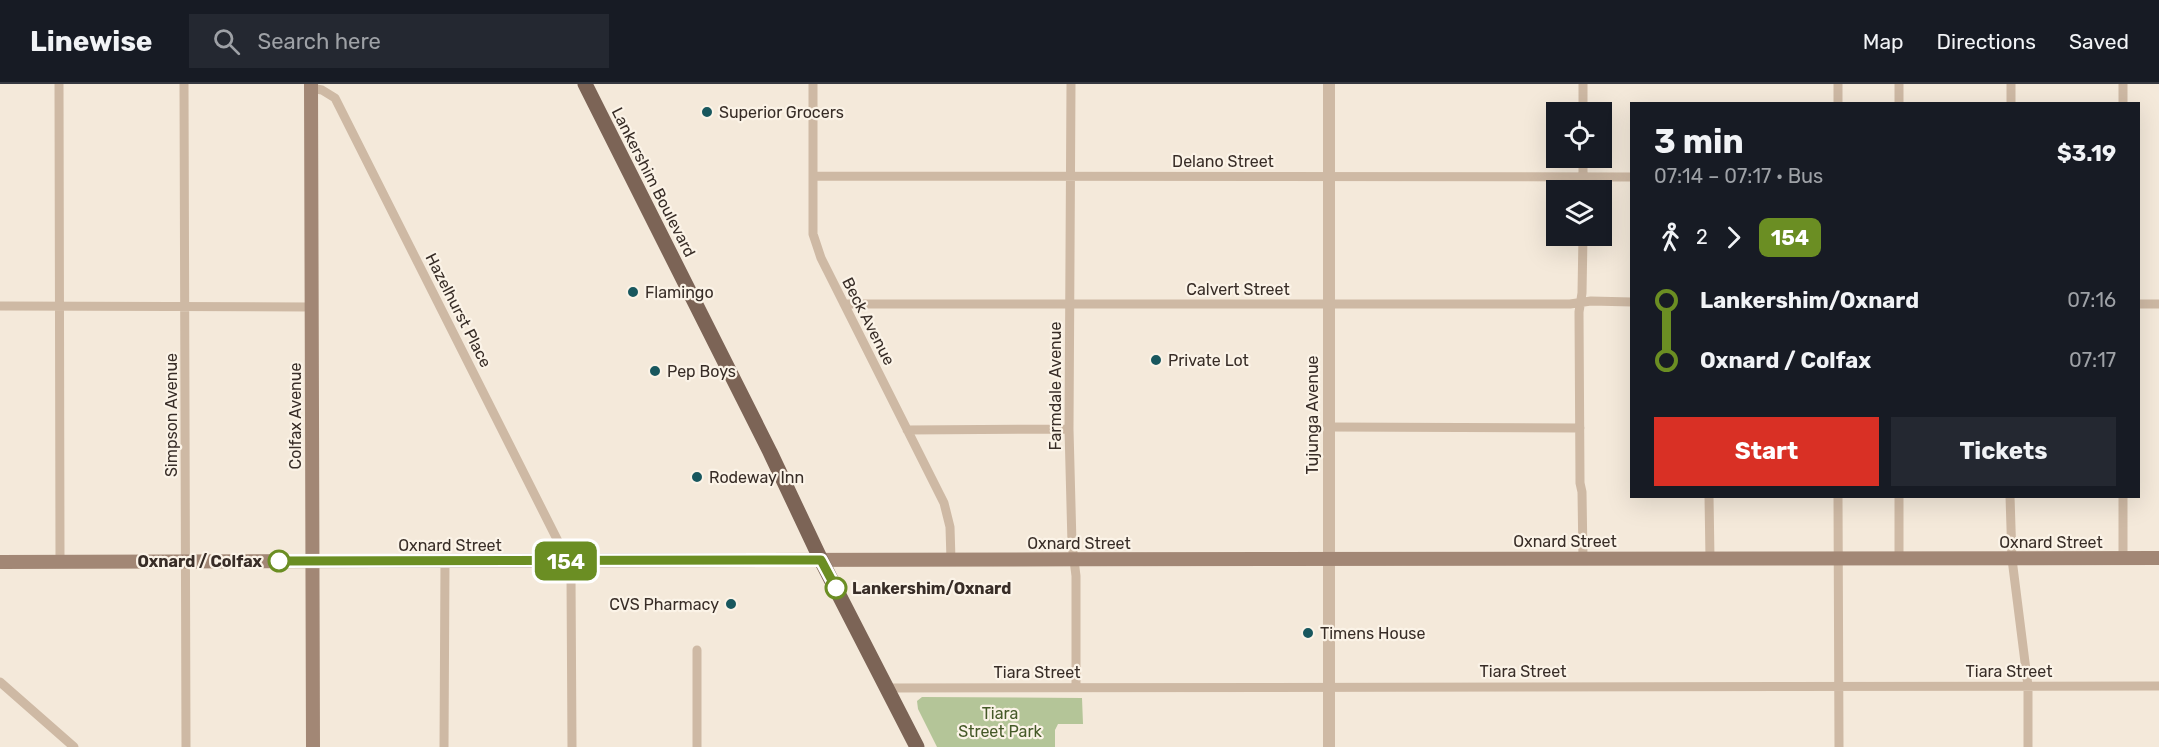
<!DOCTYPE html>
<meta charset="utf-8">
<style>
body{margin:0;font-family:Rubik,sans-serif;background:#242831;color:#f1f3f6;height:100vh;display:flex;flex-direction:column;font-size:22px;white-space:nowrap}
*{box-sizing:border-box;margin:0}
p{font-size:20px;color:#9ea1a6}
.icon{flex:none;width:33px;height:33px;fill:none;stroke:currentColor;stroke-width:2;stroke-linecap:round;stroke-linejoin:round}
.map{position:relative;flex:1;overflow:hidden}
.panel{position:absolute;left:1630px;top:18px;width:510px;height:396px;display:flex;flex-direction:column;background:#171b24;border-radius:0px;box-shadow:0 6px 24px #0002}
.panel>*{flex:none}
.badge{padding:0 12px;border-radius:9px;font-size:21px;line-height:39px}
.fabs{position:absolute;left:1546px;top:18px;display:grid;gap:12px}
.fabs a{display:grid;place-items:center;width:66px;height:66px;border-radius:0px;background:#171b24;box-shadow:0 6px 24px #0002;font-size:30px}
.map>.badge{position:absolute;translate:-50% -50%;box-shadow:0 0 0 3px #fff}
.legs{display:flex;align-items:center;gap:9px;height:66px;padding:0 24px;font-size:20px}
.legs p{margin-inline-start:auto}
.head{display:flex;align-items:center;justify-content:space-between;height:102px;padding:0 24px}
h1{font-size:33px;font-weight:700;line-height:45px}
.primary-button{display:flex;gap:12px;margin-top:auto;padding:12px 24px}
.primary-button a{flex:1;height:69px;border-radius:0px;background:#d93025;color:#fff;font-size:24px;font-weight:700;line-height:69px;text-align:center}
.primary-button a+a{background:#242831;color:#f1f3f6}
ul{padding:0 24px;list-style:none}
li{display:flex;align-items:center;gap:21px;height:60px;font-size:22px}
li i{display:grid;place-items:center;width:9px;height:100%;margin:0 8px;background:currentColor}
li i::after{content:'';width:15px;height:15px;margin:-8px;border:4px solid;border-radius:50%;background:#171b24}
li p{margin-inline-start:auto}
li:first-child i{background:linear-gradient(#0000 50%,currentColor 0)}
li:last-child i{background:linear-gradient(currentColor 50%,#0000 0)}
header{display:flex;align-items:center;gap:36px;box-sizing:border-box;height:84px;padding:0 30px;background:#171b24;border-bottom:2px solid #363941}
header strong{font-size:28px}
nav{display:flex;gap:33px;margin-inline-start:auto;font-size:21px}
.search{width:420px;height:54px;background:#242831;display:flex;align-items:center;gap:15px;box-sizing:border-box;padding:0 21px;border-radius:0px;color:#9ea1a6;font-size:22px}
.map>svg:first-child{display:block}
.green{fill:#b4c598}
.lines{fill:none;stroke-linecap:round;stroke-linejoin:round}
.minor{stroke:#ceb9a4;stroke-width:9}
.tertiary{stroke:#ceb9a4;stroke-width:12}
.secondary{stroke:#a28775;stroke-width:14}
.primary{stroke:#7c6456;stroke-width:15}
.line-1-casing{stroke:#fff;stroke-width:14}
.line-1{stroke:#6b8e23;stroke-width:9}
.poi-dot{fill:#18575e;stroke:#fbf3e7;stroke-width:2}
.stop-1-dot{fill:#fff;stroke:#6b8e23;stroke-width:3}
.labels{text-anchor:middle;stroke-width:4.5;stroke-linejoin:round;paint-order:stroke}
.poi-label{font-size:16px;fill:#382d27;stroke:#fbf3e7;text-anchor:start}
.street-label{font-size:16px;fill:#382d27;stroke:#fbf3e7}
.stop-label{font-size:16px;font-weight:bold;fill:#382d27;stroke:#fbf3e7;text-anchor:end}
.park-label{font-size:16px;fill:#455928;stroke:#fbf3e7}
</style>
<header>
<strong>Linewise</strong>
<div class="search"><svg class="icon" aria-label="search" viewBox="0 0 24 24"><circle cx="10" cy="10" r="6"/><path d="M15 15l6 6"/></svg>Search here</div>
<nav><a>Map</a><a>Directions</a><a>Saved</a></nav>
</header>
<div class="map">
<svg width="2159" height="663" viewBox="0 0 2159 663">
<rect width="100%" height="100%" fill="#f4e9da"/>
<path class="green" d="M922,613L1082,614L1083,640H1058L1055,646V663H937L918,625L917,617Z"/>
<g class="lines">
<path class="minor" d="M59,0L60,478
M184,0L186,663
M813,0V150L821,174L944,419L950,443L951,476
M1071,0L1069,345L1072,460L1076,492V603
M311,4L322,6L335,14L568,477L571,492L572,663
M1838,20V0
M1899,20V0
M2011,20V0
M2123,20V0
M1583,28V0
M813,92L1632,93
M1583,106V74
M1583,152L1582,209L1579,228L1580,399L1582,408L1583,474
M844,220H1570L1591,217L1632,218
M2139,220H2159
M0,222L311,223
M1328,343L1580,344
M907,346L1069,345
M1709,412L1710,474
M1838,412L1839,663
M1899,412V475
M2010,412L2012,475L2028,602V663
M2123,412V474
M0,598L74,663
M887,604L2159,602
M444,663L445,477
M697,663V566"/>
<path class="tertiary" d="M1329,0V663"/>
<path class="secondary" d="M311,0L313,663
M0,478C720,478 1439,472 2159,474"/>
<path class="primary" d="M585,0L770,368L821,476L917,663"/>
</g>
<g class="lines">
<g class="line-1-casing">
<path id="line-1" d="M279,477L821,476L836,504"/>
</g>
<use href="#line-1" class="line-1"/>
</g>
<g class="poi-dot">
<circle cx="707" cy="28" r="6"/>
<circle cx="633" cy="208" r="6"/>
<circle cx="1156" cy="276" r="6"/>
<circle cx="655" cy="287" r="6"/>
<circle cx="697" cy="393" r="6"/>
<circle cx="731" cy="520" r="6"/>
<circle cx="1308" cy="549" r="6"/>
</g>
<g class="stop-1-dot">
<circle cx="279" cy="477" r="10"/>
<circle cx="836" cy="504" r="10"/>
</g>
<g class="labels">
<g class="poi-label">
<text x="719" y="34">Superior Grocers</text>
<text x="645" y="214">Flamingo</text>
<text x="1168" y="282">Private Lot</text>
<text x="667" y="293">Pep Boys</text>
<text x="709" y="399">Rodeway Inn</text>
<text x="719" y="526" text-anchor="end">CVS Pharmacy</text>
<text x="1320" y="555">Timens House</text>
</g>
<g class="street-label">
<text x="1223" y="83">Delano Street</text>
<text transform="translate(654 98) rotate(63)" y="6">Lankershim Boulevard</text>
<text x="1238" y="211">Calvert Street</text>
<text transform="translate(459 226) rotate(63)" y="6">Hazelhurst Place</text>
<text transform="translate(869 237) rotate(63)" y="6">Beck Avenue</text>
<text transform="translate(1055 302) rotate(-90)" y="6">Farmdale Avenue</text>
<text transform="translate(171 331) rotate(-90)" y="6">Simpson Avenue</text>
<text transform="translate(1312 331) rotate(-90)" y="6">Tujunga Avenue</text>
<text transform="translate(295 332) rotate(-90)" y="6">Colfax Avenue</text>
<text x="1565" y="463">Oxnard Street</text>
<text x="2051" y="464">Oxnard Street</text>
<text x="1079" y="465">Oxnard Street</text>
<text x="450" y="467">Oxnard Street</text>
<text x="1523" y="593">Tiara Street</text>
<text x="2009" y="593">Tiara Street</text>
<text x="1037" y="594">Tiara Street</text>
</g>
<g class="stop-label">
<text x="262" y="483">Oxnard / Colfax</text>
<text x="852" y="510" text-anchor="start">Lankershim/Oxnard</text>
</g>
<g class="park-label">
<text x="1000" y="635">Tiara<tspan x="1000" dy="18">Street Park</tspan></text>
</g>
</g>
</svg>
<div class="fabs">
<a><svg class="icon" aria-label="locate" viewBox="0 0 24 24"><circle cx="12" cy="12" r="6"/><path d="M12 2v4M12 18v4M2 12h4M18 12h4"/></svg></a>
<a><svg class="icon" aria-label="layers" viewBox="0 0 24 24"><path d="M12 4l9 5-9 5-9-5zM3 14l9 5 9-5"/></svg></a>
</div>
<b class="badge" style="left:566px;top:477px;background:#6b8e23;color:#fff">154</b>
<section class="panel">
<div class="head"><div><h1>3 min</h1><p>07:14 – 07:17 · Bus</p></div><b>$3.19</b></div>
<div class="legs"><svg class="icon" aria-label="walk" viewBox="0 0 24 24"><circle cx="13" cy="4" r="2"/><path d="M13 8l-2 6 4 7M11 14l-3 7M7 12l3-4h3l4 4"/></svg>2<svg class="icon" aria-label="forward" viewBox="0 0 24 24"><path d="M9 5l7 7-7 7"/></svg><b class="badge" style="background:#6b8e23;color:#fff">154</b></div>
<ul>
<li><i style="color:#6b8e23"></i><b>Lankershim/Oxnard</b><p>07:16</p></li>
<li><i style="color:#6b8e23"></i><b>Oxnard / Colfax</b><p>07:17</p></li>
</ul>
<div class="primary-button"><a>Start</a><a>Tickets</a></div>
</section>
</div>
